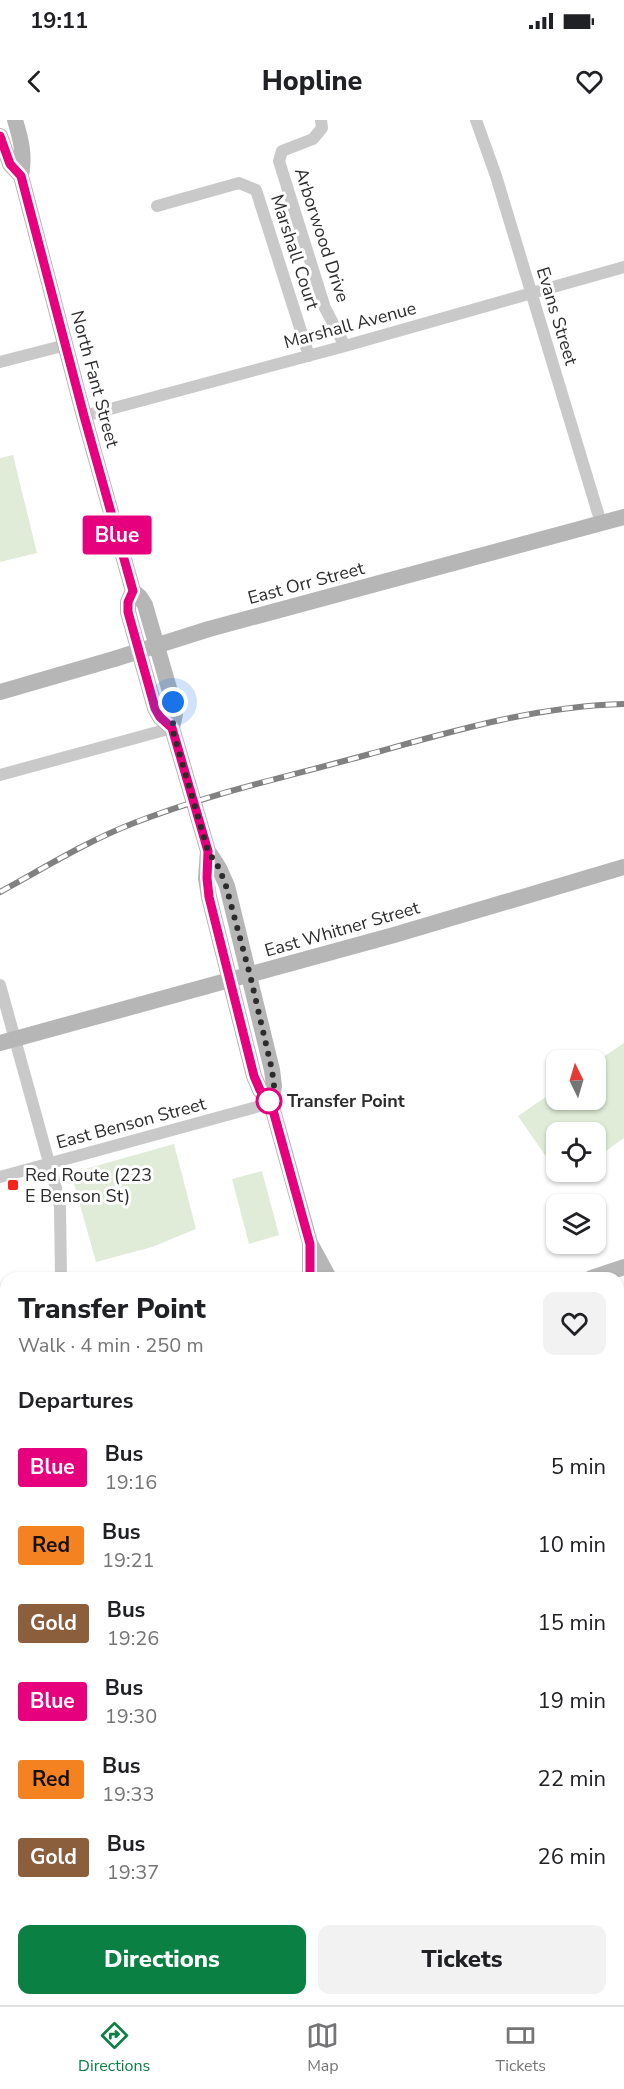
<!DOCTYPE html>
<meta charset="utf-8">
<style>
body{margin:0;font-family:"Nunito Sans",sans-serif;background:#f2f2f2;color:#202124;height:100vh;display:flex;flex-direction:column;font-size:22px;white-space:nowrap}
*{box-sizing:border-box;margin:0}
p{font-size:20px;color:#757577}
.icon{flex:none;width:33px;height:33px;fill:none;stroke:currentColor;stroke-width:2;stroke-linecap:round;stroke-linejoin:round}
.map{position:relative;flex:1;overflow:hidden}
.panel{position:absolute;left:0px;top:1152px;width:624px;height:734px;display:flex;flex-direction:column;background:#fff;border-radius:18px 18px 0 0;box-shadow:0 2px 4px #0004}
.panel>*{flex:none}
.badge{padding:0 12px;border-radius:4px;font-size:21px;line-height:39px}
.needle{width:39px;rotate:355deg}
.controls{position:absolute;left:546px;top:930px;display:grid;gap:12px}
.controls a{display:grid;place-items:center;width:60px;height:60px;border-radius:12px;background:#fff;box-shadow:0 2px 4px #0004;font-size:30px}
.you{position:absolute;width:30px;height:30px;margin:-15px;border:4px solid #fff;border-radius:50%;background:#1a73e8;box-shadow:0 0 0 9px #1a73e833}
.map>.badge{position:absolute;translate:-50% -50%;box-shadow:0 0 0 3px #fff}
h2{padding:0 18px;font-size:22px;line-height:54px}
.round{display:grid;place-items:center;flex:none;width:63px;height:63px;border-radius:12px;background:#f2f2f2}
.head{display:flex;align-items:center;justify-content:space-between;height:102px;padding:0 18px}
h1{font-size:28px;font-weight:800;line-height:45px}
.button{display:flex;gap:12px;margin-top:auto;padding:12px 18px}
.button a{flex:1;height:69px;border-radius:12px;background:#0b8043;color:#fff;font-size:24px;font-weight:800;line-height:69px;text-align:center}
.button a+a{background:#f2f2f2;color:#202124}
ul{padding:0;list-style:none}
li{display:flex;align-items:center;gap:18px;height:78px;padding:0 18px}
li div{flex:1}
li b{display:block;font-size:22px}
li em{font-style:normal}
li .badge{min-width:66px;font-weight:700;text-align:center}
.status{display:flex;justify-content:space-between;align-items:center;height:42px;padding:0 30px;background:#fff;direction:ltr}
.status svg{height:16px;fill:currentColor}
header{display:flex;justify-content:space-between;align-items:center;height:78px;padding:0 18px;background:#fff;font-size:27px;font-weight:800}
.tabs{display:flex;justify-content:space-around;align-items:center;height:84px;border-top:2px solid #e0e0e0;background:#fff;font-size:16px;color:#757577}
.tabs a{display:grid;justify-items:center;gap:3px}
.tabs .selected{color:#0b8043}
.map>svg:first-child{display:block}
.green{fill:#e0ecd8}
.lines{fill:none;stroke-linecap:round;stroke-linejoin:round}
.street{stroke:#c9c9c9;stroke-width:12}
.secondary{stroke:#b6b6b6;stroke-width:16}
.primary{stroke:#a4a4a4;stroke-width:18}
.rail-casing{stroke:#818181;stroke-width:6}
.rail{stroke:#fff;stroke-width:4;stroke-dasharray:11;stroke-linecap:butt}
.line-casing{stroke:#fff;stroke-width:14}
.line{stroke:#e6007e;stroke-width:9}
.walk{stroke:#2c2c2c;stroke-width:6;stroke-dasharray:0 10.8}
.stop-dot{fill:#fff;stroke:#e6007e;stroke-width:3}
.poi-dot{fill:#f6261c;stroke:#fff;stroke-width:2}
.labels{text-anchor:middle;stroke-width:6;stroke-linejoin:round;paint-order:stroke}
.street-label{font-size:18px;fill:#2c2c2c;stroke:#fff}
.stop-label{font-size:18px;font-weight:bold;fill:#2c2c2c;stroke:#fff;text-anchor:start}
.poi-label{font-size:18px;fill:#2c2c2c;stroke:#fff;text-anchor:start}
</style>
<div class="status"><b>19:11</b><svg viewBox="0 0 49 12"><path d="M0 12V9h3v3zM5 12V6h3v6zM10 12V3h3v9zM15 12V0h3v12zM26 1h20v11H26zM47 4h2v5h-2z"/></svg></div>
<header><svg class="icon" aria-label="back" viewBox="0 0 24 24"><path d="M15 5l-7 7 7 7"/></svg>Hopline<svg class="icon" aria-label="heart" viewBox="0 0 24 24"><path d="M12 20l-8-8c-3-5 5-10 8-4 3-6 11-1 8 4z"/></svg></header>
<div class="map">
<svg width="624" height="1885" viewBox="0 0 624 1885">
<rect width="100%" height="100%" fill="#fff"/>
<path class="green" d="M13,335L37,433L0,442V338Z
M624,923V1018L596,1038V1012H556V1051L518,996L556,970V980H596V942Z
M174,1024L196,1109L152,1127L96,1142L71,1053Z
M262,1051L279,1115L249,1124L232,1059Z"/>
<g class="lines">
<path class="street" d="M321,0L322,8L313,19L282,31L279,41L325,188L345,226
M476,0L496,56L601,403
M157,86L239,63L256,70L309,236
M0,242L66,225
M84,296L345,226L624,147
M0,655L172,608
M0,865L56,1068L60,1087L61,1158
M0,1057L271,983
M0,1192L6,1191
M618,1677L624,1676
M623,1769L624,1775
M0,1851L6,1849
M248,1880L249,1885
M329,1880L330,1885"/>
<path class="secondary" d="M15,0C21,20 25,35 21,56L84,296L133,471L140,477L145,485L173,582L175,594L172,608L208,731L219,748L227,766L272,950L274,966L271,983L310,1123L329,1158
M0,16L10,44L21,56
M133,471L128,482V492L155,588L160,597L172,608
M0,572L114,539L209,509L624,397
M208,731L206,758L209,777L254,956L260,970L271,983
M0,923L394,815L624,747
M310,1158V1124
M591,1158L624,1147
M0,1325L6,1324
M0,1766L6,1788
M32,1880L33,1885
M512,1880L514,1885"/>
<path class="primary" d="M618,1586L624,1589
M0,1596L6,1594"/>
<g class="rail-casing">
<path id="rail" d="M0,772C44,748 87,721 134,703C210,673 291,656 370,634C453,611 537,586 624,584"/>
</g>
<use href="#rail" class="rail"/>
</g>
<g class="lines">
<g class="line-casing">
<path id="line" d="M0,16L10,44L21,56L84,296L133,471L128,482V492L155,588L160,597L172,608L208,731L207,758L209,777L254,956L260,970L271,983L310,1124V1158"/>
</g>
<use href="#line" class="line"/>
<path class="walk" d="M173,582L175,594L172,608L208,731L219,748L226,766L250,855L272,950L274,966L271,983L269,981"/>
</g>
<circle class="stop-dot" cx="269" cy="981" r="12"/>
<rect class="poi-dot" x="7" y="1059" width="12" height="12" rx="3"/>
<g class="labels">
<g class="street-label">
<text transform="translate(322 115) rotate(72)" y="6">Arborwood Drive</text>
<text transform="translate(295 132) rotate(72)" y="6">Marshall Court</text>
<text transform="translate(557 196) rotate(73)" y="6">Evans Street</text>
<text transform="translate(350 205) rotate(-15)" y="6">Marshall Avenue</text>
<text transform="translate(95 259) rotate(75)" y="6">North Fant Street</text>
<text transform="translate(306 463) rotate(-15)" y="6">East Orr Street</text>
<text transform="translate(342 809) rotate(-16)" y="6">East Whitner Street</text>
<text transform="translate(131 1003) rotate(-15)" y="6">East Benson Street</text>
</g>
<g class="stop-label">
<text x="287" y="987">Transfer Point</text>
</g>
<g class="poi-label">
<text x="25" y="1061">Red Route (223<tspan x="25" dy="21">E Benson St)</tspan></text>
</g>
</g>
</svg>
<div class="controls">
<a><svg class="needle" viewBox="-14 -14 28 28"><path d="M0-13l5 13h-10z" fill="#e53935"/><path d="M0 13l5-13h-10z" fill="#757577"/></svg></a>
<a><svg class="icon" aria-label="locate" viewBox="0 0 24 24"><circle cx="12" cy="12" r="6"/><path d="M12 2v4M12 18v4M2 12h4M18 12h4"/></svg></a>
<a><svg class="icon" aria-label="layers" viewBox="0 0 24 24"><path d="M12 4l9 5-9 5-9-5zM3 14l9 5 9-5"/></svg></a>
</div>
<div class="you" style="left:173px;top:582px"></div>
<b class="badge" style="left:117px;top:415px;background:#e6007e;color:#fff">Blue</b>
<section class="panel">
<div class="head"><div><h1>Transfer Point</h1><p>Walk · 4 min · 250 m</p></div><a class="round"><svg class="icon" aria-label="heart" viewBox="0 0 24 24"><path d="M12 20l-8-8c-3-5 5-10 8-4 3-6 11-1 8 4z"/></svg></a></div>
<h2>Departures</h2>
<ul>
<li><span class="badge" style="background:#e6007e;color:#fff">Blue</span><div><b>Bus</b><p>19:16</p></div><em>5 min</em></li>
<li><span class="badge" style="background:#f58220;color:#111">Red</span><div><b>Bus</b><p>19:21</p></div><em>10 min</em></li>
<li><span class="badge" style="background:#8b5e3c;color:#fff">Gold</span><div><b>Bus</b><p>19:26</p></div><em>15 min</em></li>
<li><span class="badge" style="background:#e6007e;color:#fff">Blue</span><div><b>Bus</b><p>19:30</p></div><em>19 min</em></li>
<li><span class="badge" style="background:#f58220;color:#111">Red</span><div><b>Bus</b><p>19:33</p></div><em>22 min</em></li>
<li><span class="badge" style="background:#8b5e3c;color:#fff">Gold</span><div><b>Bus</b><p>19:37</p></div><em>26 min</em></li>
</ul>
<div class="button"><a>Directions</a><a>Tickets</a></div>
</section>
</div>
<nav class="tabs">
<a class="selected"><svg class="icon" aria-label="directions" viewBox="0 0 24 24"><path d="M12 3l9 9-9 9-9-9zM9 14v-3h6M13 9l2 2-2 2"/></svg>Directions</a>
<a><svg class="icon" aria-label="map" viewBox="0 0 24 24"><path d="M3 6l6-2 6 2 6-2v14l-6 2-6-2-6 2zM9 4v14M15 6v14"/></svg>Map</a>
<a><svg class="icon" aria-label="tickets" viewBox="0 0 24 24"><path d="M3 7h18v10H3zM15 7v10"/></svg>Tickets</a>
</nav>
